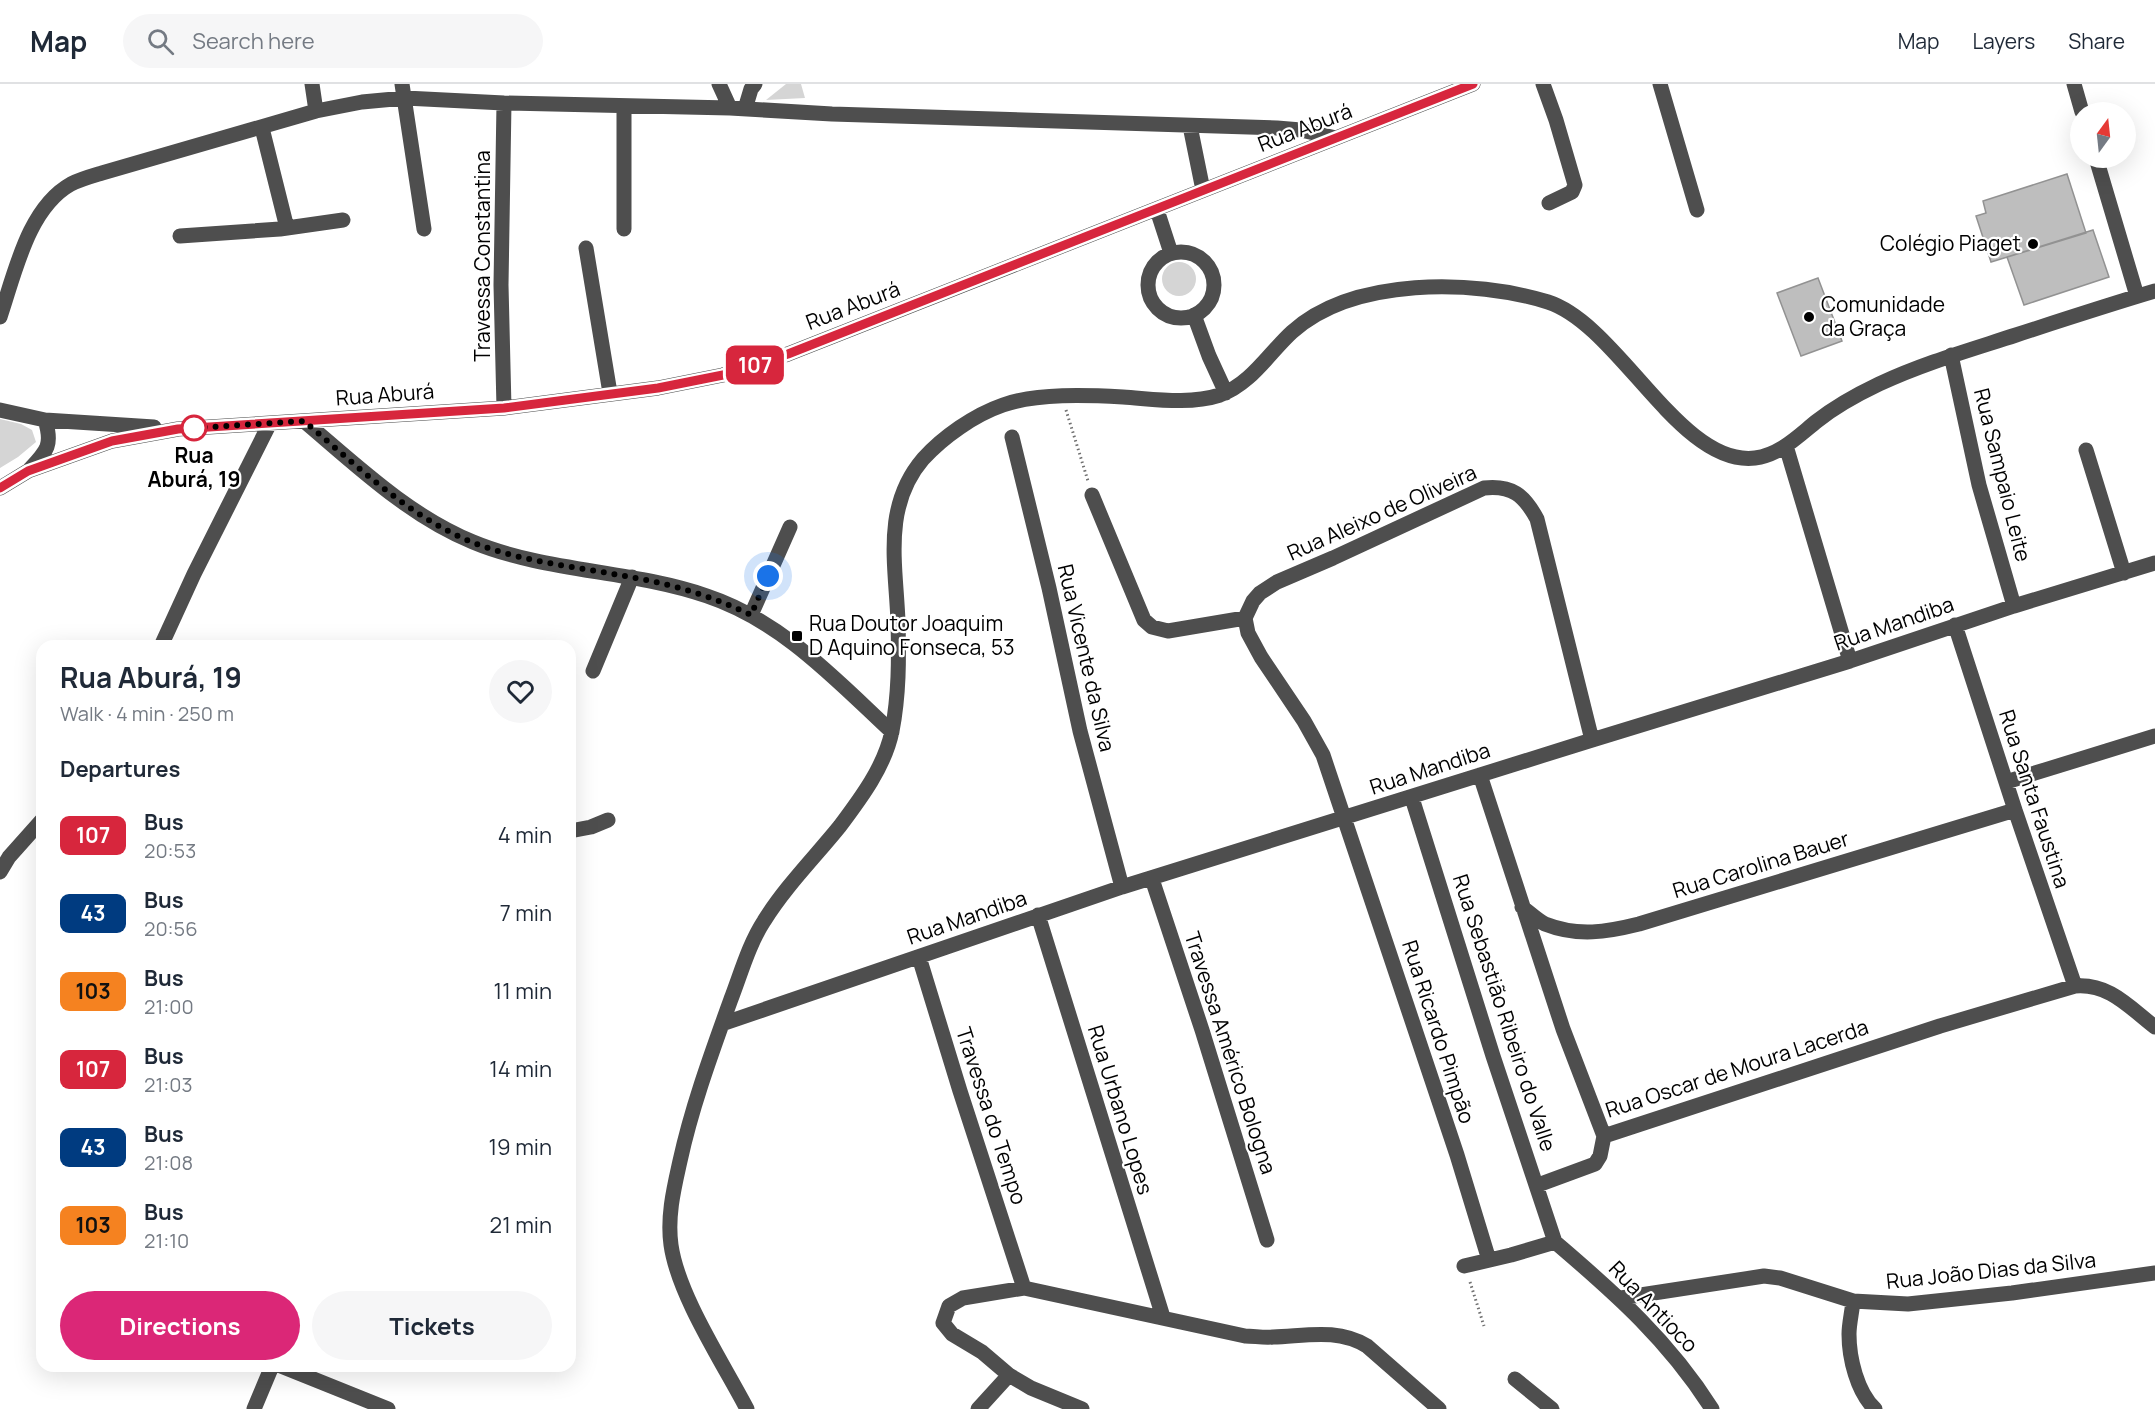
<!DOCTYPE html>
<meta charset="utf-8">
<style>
body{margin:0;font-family:Manrope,sans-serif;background:#f6f6f7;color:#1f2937;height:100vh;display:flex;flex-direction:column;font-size:22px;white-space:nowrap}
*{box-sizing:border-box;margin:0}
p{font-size:20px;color:#747a83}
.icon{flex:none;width:33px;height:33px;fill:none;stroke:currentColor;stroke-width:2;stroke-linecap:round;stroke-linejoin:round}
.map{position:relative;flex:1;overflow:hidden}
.panel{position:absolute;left:36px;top:556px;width:540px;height:732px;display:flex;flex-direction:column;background:#fff;border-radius:18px;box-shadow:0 6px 24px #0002}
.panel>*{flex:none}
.badge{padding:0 12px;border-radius:9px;font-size:21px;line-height:39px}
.needle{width:39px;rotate:15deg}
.tools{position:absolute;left:2070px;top:18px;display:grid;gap:12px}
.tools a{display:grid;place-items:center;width:66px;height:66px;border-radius:50%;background:#fff;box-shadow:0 6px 24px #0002;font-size:30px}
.you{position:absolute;width:30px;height:30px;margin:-15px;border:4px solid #fff;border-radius:50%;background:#1a73e8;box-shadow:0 0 0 9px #1a73e833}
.map>.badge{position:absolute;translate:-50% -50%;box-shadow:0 0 0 3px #fff}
h2{padding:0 24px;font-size:22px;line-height:54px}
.round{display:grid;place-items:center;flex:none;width:63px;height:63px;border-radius:32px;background:#f6f6f7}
.summary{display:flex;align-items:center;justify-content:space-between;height:102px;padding:0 24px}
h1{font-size:28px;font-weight:700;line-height:45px}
.cta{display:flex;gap:12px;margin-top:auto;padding:12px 24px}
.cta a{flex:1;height:69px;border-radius:36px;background:#db2777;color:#fff;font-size:24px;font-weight:700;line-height:69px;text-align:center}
.cta a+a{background:#f6f6f7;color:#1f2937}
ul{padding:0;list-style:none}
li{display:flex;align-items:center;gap:18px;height:78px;padding:0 24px}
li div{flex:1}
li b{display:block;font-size:22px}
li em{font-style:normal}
li .badge{min-width:66px;font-weight:700;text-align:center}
header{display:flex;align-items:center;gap:36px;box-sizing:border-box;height:84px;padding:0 30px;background:#fff;border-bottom:2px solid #e0e1e3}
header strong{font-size:28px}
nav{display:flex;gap:33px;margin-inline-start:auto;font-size:21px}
.search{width:420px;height:54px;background:#f6f6f7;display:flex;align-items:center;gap:15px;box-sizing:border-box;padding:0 21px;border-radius:33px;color:#747a83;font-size:22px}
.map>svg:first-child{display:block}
.green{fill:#d5d5d5}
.building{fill:#bebebe;stroke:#929292;stroke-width:1.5}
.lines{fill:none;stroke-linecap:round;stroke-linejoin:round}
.path{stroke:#707070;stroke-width:3;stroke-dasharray:1.5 3;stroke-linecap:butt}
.minor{stroke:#4e4e4e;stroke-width:15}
.line-casing{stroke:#fff;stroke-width:14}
.line{stroke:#d7263d;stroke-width:9}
.walk{stroke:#000;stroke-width:6;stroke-dasharray:0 10.8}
.poi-dot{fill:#000;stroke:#fff;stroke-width:2}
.stop-dot{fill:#fff;stroke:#d7263d;stroke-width:3}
.labels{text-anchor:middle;stroke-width:4.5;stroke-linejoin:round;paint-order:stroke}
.street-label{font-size:21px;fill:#000;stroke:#fff}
.poi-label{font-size:21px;fill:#000;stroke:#fff;text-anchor:start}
.stop-label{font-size:21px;font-weight:bold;fill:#000;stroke:#fff}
</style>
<header>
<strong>Map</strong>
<div class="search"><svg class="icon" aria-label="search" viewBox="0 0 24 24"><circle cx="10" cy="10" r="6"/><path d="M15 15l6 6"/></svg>Search here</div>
<nav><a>Map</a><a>Layers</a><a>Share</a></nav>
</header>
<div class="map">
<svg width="2155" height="1325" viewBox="0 0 2155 1325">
<rect width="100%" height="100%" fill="#fff"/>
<path class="green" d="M786,0H801L805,14L766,16Z
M1162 195a17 17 0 1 1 34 0a17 17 0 1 1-34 0Z
M0,335L21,340L32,346L36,358L18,373L0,384Z"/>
<path class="building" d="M2067,90L2086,149L1991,178L1976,132L1986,129L1983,117Z
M2093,146L2109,193L2024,221L2007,173Z
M1818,194L1842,257L1801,272L1777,209Z"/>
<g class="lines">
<path class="path" d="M1066,326L1088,397
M1470,1198L1484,1242"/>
<path class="minor" d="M312,0L316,27
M402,0L424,145
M719,0L730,24
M1543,0L1556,36L1575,101L1572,108L1549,119
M1660,0L1697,126
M2074,0L2082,28
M504,19L501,201L504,324
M745,25L751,5L755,0
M1190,42L1203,106
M262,44L287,144
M2096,74L2137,212
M1157,126L1171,169
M624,145V23
M180,152L280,145L343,136
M586,164L610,309
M1148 201a33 33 0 1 1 66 0a33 33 0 1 1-66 0Z
M1194,231L1209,272L1226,309
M0,233C15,189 28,124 71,100C81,95 92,92 102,89L316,27L362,18L405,14L504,19L730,24L832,30L1277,44L1301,46L1336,54
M1951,271L1979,401L2014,522
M0,326L45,336L154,343
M304,337C356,381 409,432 473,458C545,488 632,486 707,512C782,537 836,596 892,648
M1012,353L1049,504L1080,647L1122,803
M1786,362L1850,577
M2086,366L2124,489
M30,385C47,367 53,361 45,336
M0,404L28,387L112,357L178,345L504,324L658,304L723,291L788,270L1473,0
M1092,411L1144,536L1152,543L1168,547L1245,534
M751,531L790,443
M1955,541L2015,726L2075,902
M161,562L194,490L270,339
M593,587L632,493
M1480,691L1563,945L1604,1052L1940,942L2075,902C2109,899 2129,923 2155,943
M2006,698L2155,652
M1412,714L1493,972L1555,1158
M570,747L591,743L608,736
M0,788L9,773L42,736
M1152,795L1202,946L1267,1156
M1522,823C1529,828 1537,836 1545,840C1578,853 1607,848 1639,840L2015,726
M1038,831L1163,1233
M919,873L960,1007L1024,1204
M722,940L1122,803L1592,656L1850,577L2014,522L2155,479
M1538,1101L1595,1080L1600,1072L1604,1052
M1555,1158C1616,1210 1669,1257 1712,1325
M1489,1176L1457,1071L1323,671L1304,637L1261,573L1248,549L1245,534L1253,517L1260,509L1277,498L1333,474L1484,404C1512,401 1524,411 1537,435L1592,656
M1464,1182L1511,1171L1555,1158
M1621,1214L1764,1192L1780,1194L1853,1217L1908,1220L2012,1209L2155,1189
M1853,1217C1852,1228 1849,1240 1849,1250C1849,1274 1857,1308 1875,1325
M281,1282L388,1325
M1515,1295L1552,1325
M254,1325L272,1282
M747,1325C723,1279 678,1211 671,1161C667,1132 674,1104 680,1077C692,1022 712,968 731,915C741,889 749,860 764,837C785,803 815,773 840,742C861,714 885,682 892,647C899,611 899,575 898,538C896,481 882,423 923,375C943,353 974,331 1003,321C1037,309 1087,311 1123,313C1154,315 1189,321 1220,311C1251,300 1269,269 1292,248C1353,193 1474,195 1548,218C1619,241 1680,383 1755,374C1780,371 1798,352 1817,337C1836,322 1858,310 1879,300C1924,279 1970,266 2016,251C2062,236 2108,221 2155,207
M978,1325L1009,1291
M1082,1325L1031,1304L1009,1291L982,1268L952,1250L943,1239L949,1222L963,1214L1024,1204L1245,1252C1254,1252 1264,1254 1273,1253C1306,1252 1337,1244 1367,1262L1439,1325"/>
</g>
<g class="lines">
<g class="line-casing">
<path id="line" d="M0,404L28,387L112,357L178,345L504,324L658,304L723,291L788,270L1473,0"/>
</g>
<use href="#line" class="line"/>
<path class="walk" d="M194,344L304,337C356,381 409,433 474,459C523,478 578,483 630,493C672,500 712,512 751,531L768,492"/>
</g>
<g class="poi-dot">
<circle cx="2033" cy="160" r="6"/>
<circle cx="1809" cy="233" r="6"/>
<rect x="791" y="546" width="12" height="12" rx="3"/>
</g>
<circle class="stop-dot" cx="194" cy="344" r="12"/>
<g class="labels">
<g class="street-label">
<text transform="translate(1305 44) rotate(-21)" y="7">Rua Aburá</text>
<text transform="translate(483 172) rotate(-90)" y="7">Travessa Constantina</text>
<text transform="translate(853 222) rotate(-21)" y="7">Rua Aburá</text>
<text transform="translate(385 311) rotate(-4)" y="7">Rua Aburá</text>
<text transform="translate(2002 391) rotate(76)" y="7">Rua Sampaio Leite</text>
<text transform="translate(1382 429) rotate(-24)" y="7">Rua Aleixo de Oliveira</text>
<text transform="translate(1894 540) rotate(-19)" y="7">Rua Mandiba</text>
<text transform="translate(1086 574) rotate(77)" y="7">Rua Vicente da Silva</text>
<text transform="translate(1430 685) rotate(-18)" y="7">Rua Mandiba</text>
<text transform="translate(2034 715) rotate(72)" y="7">Rua Santa Faustina</text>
<text transform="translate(1761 781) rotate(-17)" y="7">Rua Carolina Bauer</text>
<text transform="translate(967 834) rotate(-19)" y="7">Rua Mandiba</text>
<text transform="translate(1504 929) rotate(72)" y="7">Rua Sebastião Ribeiro do Valle</text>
<text transform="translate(1438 948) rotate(72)" y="7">Rua Ricardo Pimpão</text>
<text transform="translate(1230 969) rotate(72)" y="7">Travessa Américo Bologna</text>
<text transform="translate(1737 985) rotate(-18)" y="7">Rua Oscar de Moura Lacerda</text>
<text transform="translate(1120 1026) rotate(73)" y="7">Rua Urbano Lopes</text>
<text transform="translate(991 1032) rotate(72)" y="7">Travessa do Tempo</text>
<text transform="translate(1991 1187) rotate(-6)" y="7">Rua João Dias da Silva</text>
<text transform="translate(1653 1223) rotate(46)" y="7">Rua Antioco</text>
</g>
<g class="poi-label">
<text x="2021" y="167" text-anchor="end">Colégio Piaget</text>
<text x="1821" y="228">Comunidade<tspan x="1821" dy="24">da Graça</tspan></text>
<text x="809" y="547">Rua Doutor Joaquim<tspan x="809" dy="24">D Aquino Fonseca, 53</tspan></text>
</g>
<g class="stop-label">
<text x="194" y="379">Rua<tspan x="194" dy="24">Aburá, 19</tspan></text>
</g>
</g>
</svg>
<div class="tools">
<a><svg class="needle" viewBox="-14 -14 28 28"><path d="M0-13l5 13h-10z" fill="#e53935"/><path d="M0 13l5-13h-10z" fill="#747a83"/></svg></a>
</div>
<div class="you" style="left:768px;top:492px"></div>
<b class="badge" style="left:755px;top:281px;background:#d7263d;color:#fff">107</b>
<section class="panel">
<div class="summary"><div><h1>Rua Aburá, 19</h1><p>Walk · 4 min · 250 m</p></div><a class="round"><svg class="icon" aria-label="heart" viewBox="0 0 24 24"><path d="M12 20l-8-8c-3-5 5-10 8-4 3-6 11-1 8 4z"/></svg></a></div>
<h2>Departures</h2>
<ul>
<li><span class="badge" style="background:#d7263d;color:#fff">107</span><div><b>Bus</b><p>20:53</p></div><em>4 min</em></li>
<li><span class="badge" style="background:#003b80;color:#fff">43</span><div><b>Bus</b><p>20:56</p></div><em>7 min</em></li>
<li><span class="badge" style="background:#f58220;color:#111">103</span><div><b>Bus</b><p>21:00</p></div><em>11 min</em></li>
<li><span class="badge" style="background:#d7263d;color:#fff">107</span><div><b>Bus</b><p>21:03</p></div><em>14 min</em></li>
<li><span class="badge" style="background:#003b80;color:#fff">43</span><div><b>Bus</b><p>21:08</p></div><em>19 min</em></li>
<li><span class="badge" style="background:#f58220;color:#111">103</span><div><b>Bus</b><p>21:10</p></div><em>21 min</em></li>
</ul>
<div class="cta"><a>Directions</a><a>Tickets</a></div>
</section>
</div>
